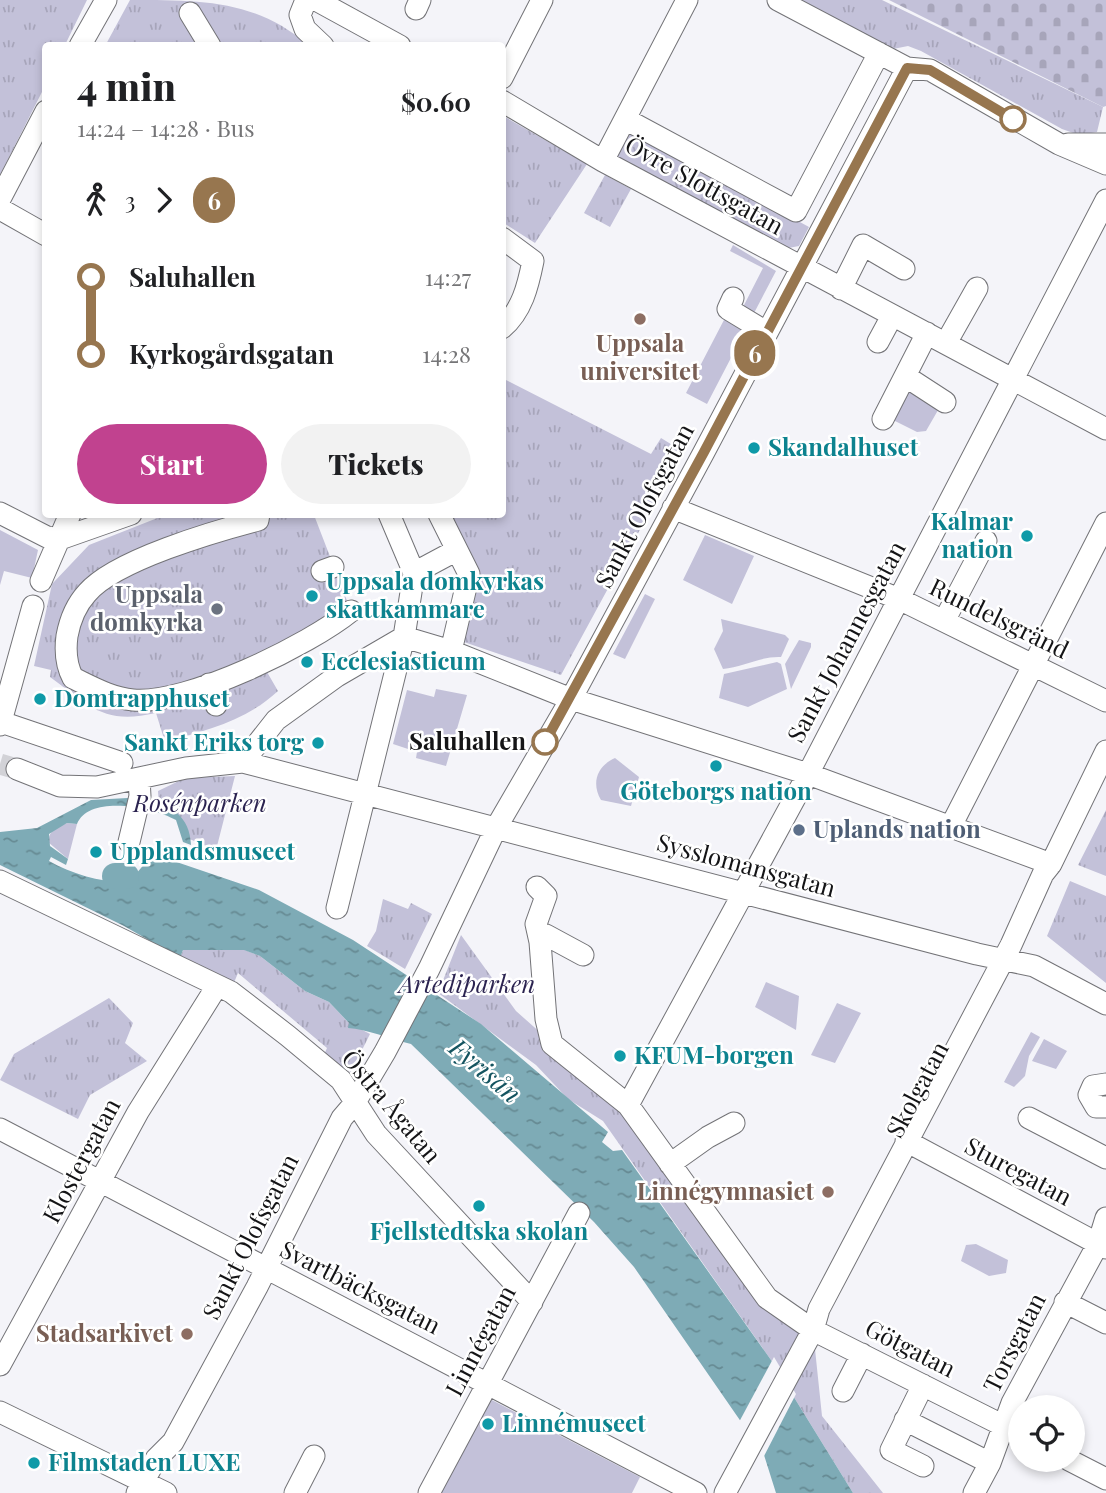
<!DOCTYPE html>
<meta charset="utf-8">
<style>
body{margin:0;font-family:"Playfair Display",serif;background:#f2f2f2;color:#202124;height:100vh;display:flex;flex-direction:column;font-size:26px;white-space:nowrap}
*{box-sizing:border-box;margin:0}
p{font-size:23px;color:#757577}
.icon{flex:none;width:38px;height:38px;fill:none;stroke:currentColor;stroke-width:2;stroke-linecap:round;stroke-linejoin:round}
.map{position:relative;flex:1;overflow:hidden}
.sheet{position:absolute;left:42px;top:42px;width:464px;height:476px;display:flex;flex-direction:column;background:#fff;border-radius:7px;box-shadow:0 4px 10px #0003}
.sheet>*{flex:none}
.badge{padding:0 14px;border-radius:23px;font-size:24px;line-height:46px}
.controls{position:absolute;left:1008px;top:1395px;display:grid;gap:14px}
.controls a{display:grid;place-items:center;width:77px;height:77px;border-radius:50%;background:#fff;box-shadow:0 4px 10px #0003;font-size:35px}
.map>.badge{position:absolute;translate:-50% -50%;box-shadow:0 0 0 4px #fff}
.legs{display:flex;align-items:center;gap:10px;height:77px;padding:0 35px;font-size:23px}
.legs p{margin-inline-start:auto}
.overview{display:flex;align-items:center;justify-content:space-between;height:119px;padding:0 35px}
h1{font-size:38px;font-weight:800;line-height:52px}
.button{display:flex;gap:14px;margin-top:auto;padding:14px 35px}
.button a{flex:1;height:80px;border-radius:42px;background:#c1428f;color:#fff;font-size:28px;font-weight:800;line-height:80px;text-align:center}
.button a+a{background:#f2f2f2;color:#202124}
ul{padding:0 35px;list-style:none}
li{display:flex;align-items:center;gap:24px;height:77px;font-size:26px}
li i{display:grid;place-items:center;width:10px;height:100%;margin:0 9px;background:currentColor}
li i::after{content:'';width:18px;height:18px;margin:-9px;border:5px solid;border-radius:50%;background:#fff}
li p{margin-inline-start:auto}
li:first-child i{background:linear-gradient(#0000 50%,currentColor 0)}
li:last-child i{background:linear-gradient(currentColor 50%,#0000 0)}
.map>svg:first-child{display:block}
.green{fill:#c3c1d9}
.cemetery{fill:url(#cemetery-stones)}
.park{fill:url(#park-tufts)}
.water{fill:url(#water-ripples)}
.pier{fill:#f4f4f9}
.lines{fill:none;stroke-linecap:round;stroke-linejoin:round}
.river{stroke:#7eabb6;stroke-width:26}
.minor-tunnel{stroke:#d2d2d7;stroke-width:21;stroke-dasharray:21 10;stroke-linecap:butt}
.minor-casing{stroke:#737377;stroke-width:23}
.minor{stroke:#fff;stroke-width:21}
.line-1-casing{stroke:#fff;stroke-width:16}
.line-1{stroke:#97764f;stroke-width:10}
.stop-1-dot{fill:#fff;stroke:#97764f;stroke-width:3.5}
.education-dot{fill:#8d6e63;stroke:#fff;stroke-width:2.5}
.culture-dot{fill:#0f9aa8;stroke:#fff;stroke-width:2.5}
.worship-dot{fill:#6b7280;stroke:#fff;stroke-width:2.5}
.service-dot{fill:#5c6f8a;stroke:#fff;stroke-width:2.5}
.labels{text-anchor:middle;stroke-width:5;stroke-linejoin:round;paint-order:stroke}
.street-label{font-size:24px;fill:#141416;stroke:#fff}
.education-label{font-size:24px;font-weight:bold;fill:#785e54;stroke:#fff;text-anchor:end}
.culture-label{font-size:24px;font-weight:bold;fill:#0d838f;stroke:#fff;text-anchor:start}
.worship-label{font-size:24px;font-weight:bold;fill:#5b616d;stroke:#fff;text-anchor:end}
.stop-label{font-size:24px;font-weight:bold;fill:#141416;stroke:#fff;text-anchor:end}
.park-label{font-size:24px;font-style:italic;fill:#2b2350;stroke:#fff}
.service-label{font-size:24px;font-weight:bold;fill:#4e5e75;stroke:#fff;text-anchor:start}
.water-label{font-size:26px;font-style:italic;fill:#145460;stroke:#fff}
</style>
<div class="map">
<svg width="1106" height="1493" viewBox="0 0 1106 1493">
<defs>
<pattern id="cemetery-stones" width="16" height="16" patternUnits="userSpaceOnUse" patternTransform="scale(1.75)"><rect width="16" height="16" fill="#c3c1d9"/><path d="M2 7V4a2 2 0 0 1 4 0v3zM10 15v-3a2 2 0 0 1 4 0v3z" fill="#a7a5ba"/></pattern>
<pattern id="park-tufts" width="24" height="20" patternUnits="userSpaceOnUse" patternTransform="scale(1.75)"><rect width="24" height="20" fill="#c3c1d9"/><path d="M3 7l-1-3M5 7V3M7 7l1-3M15 17l-1-3M17 17v-4M19 17l1-3" fill="none" stroke="#a7a5ba"/></pattern>
<pattern id="water-ripples" width="26" height="14" patternUnits="userSpaceOnUse" patternTransform="scale(1.75)"><rect width="26" height="14" fill="#7eabb6"/><path d="M2 4q2-2 4 0t4 0M15 11q2-2 4 0t4 0" fill="none" stroke="#668a93"/></pattern>
</defs>
<rect width="100%" height="100%" fill="#f4f4f9"/>
<path class="green" d="M733,245L776,271L753,315L742,309L763,268L730,251Z
M725,318L746,329L707,404L686,393Z
M904,387L941,405L926,431L917,432L895,421L892,413Z
M0,530L38,550L32,578L4,571L0,585Z
M705,535L754,556L732,604L683,580Z
M645,594L655,599L625,659L613,654Z
M721,619L785,635L789,639L781,657C761,656 743,667 723,669L714,649L723,631Z
M799,640L811,643V647L791,689L785,664Z
M777,662L781,664L787,689L748,707L719,698L724,674Z
M436,689L467,695L446,766L416,758L417,752L393,744L407,690L434,697Z
M615,758L639,777L631,806L601,800C591,783 597,766 615,758Z
M67,823L77,824L68,859L48,842C49,830 57,827 67,823Z
M766,982L799,996L796,1030L755,1007Z
M837,1003L861,1013L835,1063L811,1055Z
M1031,1032L1040,1037L1029,1056L1025,1076L1014,1087L1004,1082Z
M1044,1039L1067,1051L1056,1069L1032,1061Z
M976,1244L1008,1260L1006,1273L989,1276L961,1261L966,1245Z
M488,1398L640,1477L632,1493H440Z"/>
<path class="cemetery" d="M889,0H1106V106L1103,107Z"/>
<path class="park" d="M0,0H87L65,45L46,46L45,86L0,175Z
M130,0C202,0 257,0 309,46H105Z
M797,0H882L1103,107L1097,132L1079,135L1062,129L921,51L908,46L893,49Z
M505,117L587,164L535,243L502,222V118Z
M629,128L809,227L799,246L778,250L614,158Z
M605,175L631,189L610,227L584,213Z
M502,378L651,454L661,438L679,449L649,513L561,675L455,639L476,569L449,515L502,514Z
M165,515H314L351,611L344,629L267,672L278,691C246,721 206,730 165,742L156,713C103,725 90,706 50,677L51,670L34,666L52,584L89,545Z
M235,776L216,850L187,838L179,819L159,806L158,791L185,778Z
M1106,810V876L1078,865Z
M1070,881L1106,896V983L1047,936Z
M383,899L408,909L411,903L432,914L405,969L367,946L376,931Z
M461,935L516,1011L639,1120L767,1298L813,1330L822,1416L883,1493H853L771,1360L603,1121L568,1099L536,1065L438,993Z
M192,949L245,950L260,956L305,991L329,1002L349,1023L370,1034L351,1072L323,1057L327,1048L238,973L233,985L180,958L183,950Z
M109,998L133,1023L125,1043L147,1061L90,1095L78,1119L0,1080L14,1054Z"/>
<path class="water" d="M146,797C171,806 190,816 191,845L183,842L176,820C153,807 89,794 77,824L67,823L49,834L50,846L68,859L66,865L51,857L49,861C72,874 102,883 129,882L153,854L259,890L353,940L481,1024L608,1132L602,1142L613,1151L622,1150L771,1360L853,1493H776L764,1455L634,1267L594,1222L411,1044C391,1039 366,1029 348,1028L349,1023L329,1002L305,991L260,956L244,950H183L180,958L124,926L0,865V832L37,828L91,800Z"/>
<path class="pier" d="M774,1357L796,1394L762,1460L738,1424Z"/>
<g class="lines">
<path class="river" d="M115,876H126"/>
<path class="minor-tunnel" d="M0,764L17,769"/>
<g class="minor-casing">
<path id="minor" d="M306,0L300,15L305,29L323,46
M316,0L400,46
M778,0L907,68L930,70L1059,144L1106,164
M416,9L420,0
M190,13L210,46
M80,46L106,0
M502,78L542,0
M502,101L603,161L1106,429
M625,119L796,211L879,53
M1068,144H1106
M603,161L687,0
M0,199L46,111
M0,209L46,235
M502,238L533,261C528,286 522,311 502,328
M841,289L863,245L904,269
M733,298L728,309L766,332
M878,342L892,316
M946,343L977,288
M905,376L945,402
M883,419L927,333
M673,508L899,599L1106,701
M0,513L47,537L60,539L131,514
M259,514L258,520C216,531 115,560 87,593C76,605 70,620 67,636C65,651 66,665 73,678C92,687 111,698 133,700C187,705 309,645 351,611
M439,514L469,574L451,651
M322,571L333,567
M414,573L457,550
M41,581L70,514
M944,621L986,541
M209,684L216,705
M1,722L122,763
M0,725L33,606
M243,762L276,720L337,676L404,637L451,651L571,699L808,774L1051,864
M17,769L60,786L97,787L186,768L243,762L977,954L1034,966L1106,1004
M951,826L1106,523
M129,842L140,796L139,779
M0,881L231,992L288,1036L341,1080L376,1134L532,1302
M537,887L546,896L536,924L540,942
M337,908L404,637L414,573L389,514
M583,955L546,935L540,942L546,1019L552,1044L628,1105L767,1298L813,1330L1020,1434
M1106,1084L1093,1086L1089,1095L1096,1107H1106
M628,1105L808,774L1106,200
M1029,1118L1106,1158
M0,1129L696,1493
M906,1141L1106,1248
M670,1164L708,1137L734,1123
M1065,1302L1106,1323
M0,1365L138,1112L217,986
M843,1391L862,1354
M0,1412L166,1493
M905,1420L990,1463
M1069,1460L1106,1479
M923,1466L891,1450L923,1385
M137,1493L156,1459L173,1442L257,1287L342,1118L354,1104L385,1052L429,969L496,828L571,699L704,452L907,68
M295,1493L314,1456
M429,1493L579,1213
M725,1493L813,1330L819,1309L1011,945L1043,874L1051,864L1106,751
M974,1493L990,1463L1012,1403L1098,1244L1106,1218"/>
</g>
<use href="#minor" class="minor"/>
</g>
<g class="lines">
<g class="line-1-casing">
<path id="line-1" d="M545,742L704,452L907,68L930,70L1013,119"/>
</g>
<use href="#line-1" class="line-1"/>
</g>
<g class="stop-1-dot">
<circle cx="1013" cy="119" r="12"/>
<circle cx="545" cy="742" r="12"/>
</g>
<g class="education-dot">
<circle cx="640" cy="319" r="7"/>
<circle cx="828" cy="1192" r="7"/>
<circle cx="187" cy="1334" r="7"/>
</g>
<g class="culture-dot">
<circle cx="754" cy="448" r="7"/>
<circle cx="1027" cy="536" r="7"/>
<circle cx="312" cy="596" r="7"/>
<circle cx="307" cy="662" r="7"/>
<circle cx="40" cy="699" r="7"/>
<circle cx="318" cy="743" r="7"/>
<circle cx="716" cy="766" r="7"/>
<circle cx="96" cy="852" r="7"/>
<circle cx="620" cy="1056" r="7"/>
<circle cx="479" cy="1206" r="7"/>
<circle cx="488" cy="1424" r="7"/>
<circle cx="34" cy="1463" r="7"/>
</g>
<circle class="worship-dot" cx="217" cy="609" r="7"/>
<circle class="service-dot" cx="799" cy="830" r="7"/>
<g class="labels">
<g class="street-label">
<text transform="translate(704 186) rotate(29)" y="8">Övre Slottsgatan</text>
<text transform="translate(645 506) rotate(-62)" y="8">Sankt Olofsgatan</text>
<text transform="translate(999 619) rotate(26)" y="8">Rundelsgränd</text>
<text transform="translate(847 642) rotate(-62)" y="8">Sankt Johannesgatan</text>
<text transform="translate(746 866) rotate(15)" y="8">Sysslomansgatan</text>
<text transform="translate(918 1090) rotate(-62)" y="8">Skolgatan</text>
<text transform="translate(391 1107) rotate(50)" y="8">Östra Ågatan</text>
<text transform="translate(82 1161) rotate(-62)" y="8">Klostergatan</text>
<text transform="translate(1018 1172) rotate(28)" y="8">Sturegatan</text>
<text transform="translate(251 1237) rotate(-63)" y="8">Sankt Olofsgatan</text>
<text transform="translate(360 1288) rotate(27)" y="8">Svartbäcksgatan</text>
<text transform="translate(481 1341) rotate(-62)" y="8">Linnégatan</text>
<text transform="translate(1015 1343) rotate(-63)" y="8">Torsgatan</text>
<text transform="translate(910 1349) rotate(27)" y="8">Götgatan</text>
</g>
<g class="education-label">
<text x="640" y="352" text-anchor="middle">Uppsala<tspan x="640" dy="28">universitet</tspan></text>
<text x="814" y="1200">Linnégymnasiet</text>
<text x="173" y="1342">Stadsarkivet</text>
</g>
<g class="culture-label">
<text x="768" y="456">Skandalhuset</text>
<text x="1013" y="530" text-anchor="end">Kalmar<tspan x="1013" dy="28">nation</tspan></text>
<text x="326" y="590">Uppsala domkyrkas<tspan x="326" dy="28">skattkammare</tspan></text>
<text x="321" y="670">Ecclesiasticum</text>
<text x="54" y="707">Domtrapphuset</text>
<text x="304" y="751" text-anchor="end">Sankt Eriks torg</text>
<text x="716" y="800" text-anchor="middle">Göteborgs nation</text>
<text x="110" y="860">Upplandsmuseet</text>
<text x="634" y="1064">KFUM-borgen</text>
<text x="479" y="1240" text-anchor="middle">Fjellstedtska skolan</text>
<text x="502" y="1432">Linnémuseet</text>
<text x="48" y="1471">Filmstaden LUXE</text>
</g>
<g class="worship-label">
<text x="203" y="603">Uppsala<tspan x="203" dy="28">domkyrka</tspan></text>
</g>
<g class="stop-label">
<text x="526" y="750">Saluhallen</text>
</g>
<g class="park-label">
<text x="200" y="812">Rosénparken</text>
<text x="467" y="993">Artediparken</text>
</g>
<g class="service-label">
<text x="813" y="838">Uplands nation</text>
</g>
<g class="water-label">
<text transform="translate(485 1071) rotate(40)" y="9">Fyrisån</text>
</g>
</g>
</svg>
<div class="controls">
<a><svg class="icon" aria-label="locate" viewBox="0 0 24 24"><circle cx="12" cy="12" r="6"/><path d="M12 2v4M12 18v4M2 12h4M18 12h4"/></svg></a>
</div>
<b class="badge" style="left:755px;top:353px;background:#97764f;color:#fff">6</b>
<section class="sheet">
<div class="overview"><div><h1>4 min</h1><p>14:24 – 14:28 · Bus</p></div><b>$0.60</b></div>
<div class="legs"><svg class="icon" aria-label="walk" viewBox="0 0 24 24"><circle cx="13" cy="4" r="2"/><path d="M13 8l-2 6 4 7M11 14l-3 7M7 12l3-4h3l4 4"/></svg>3<svg class="icon" aria-label="forward" viewBox="0 0 24 24"><path d="M9 5l7 7-7 7"/></svg><b class="badge" style="background:#97764f;color:#fff">6</b></div>
<ul>
<li><i style="color:#97764f"></i><b>Saluhallen</b><p>14:27</p></li>
<li><i style="color:#97764f"></i><b>Kyrkogårdsgatan</b><p>14:28</p></li>
</ul>
<div class="button"><a>Start</a><a>Tickets</a></div>
</section>
</div>
